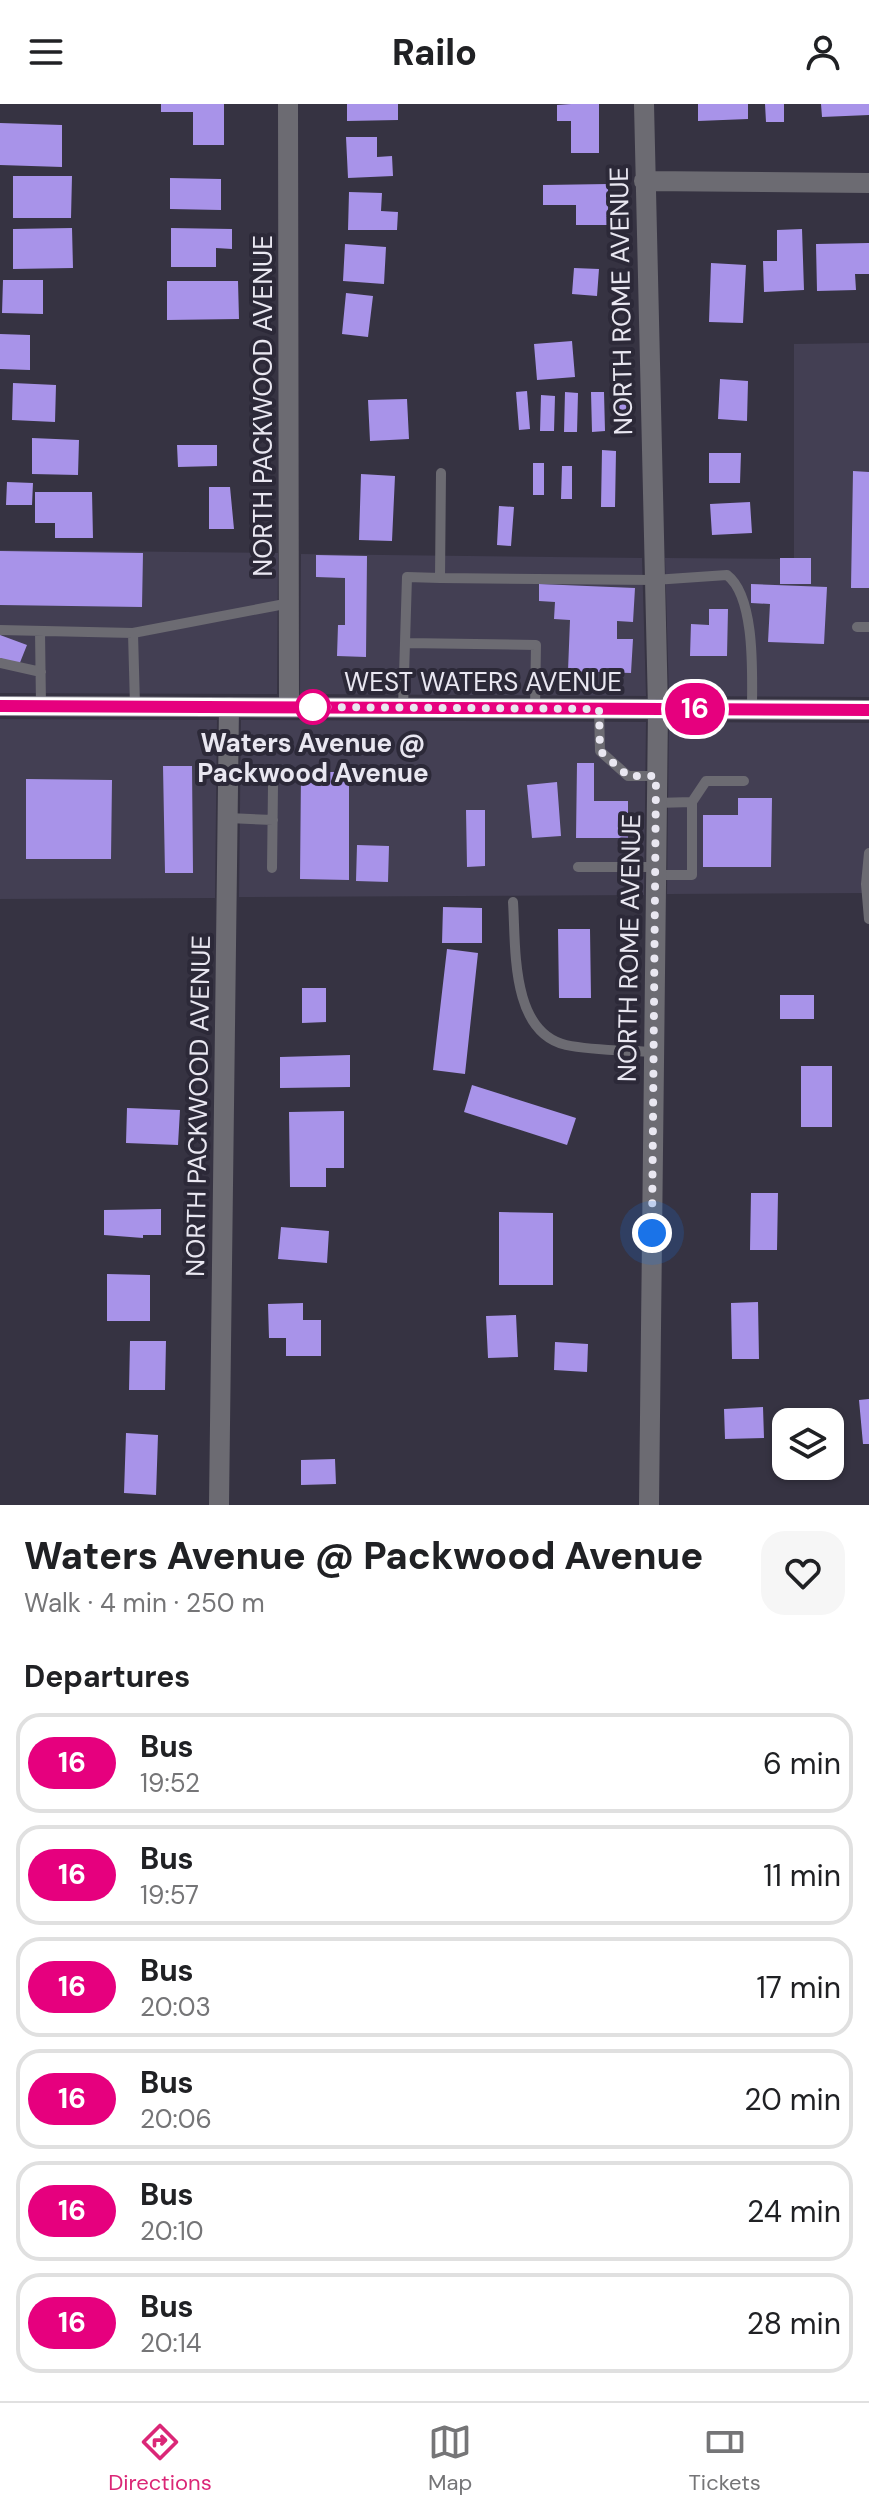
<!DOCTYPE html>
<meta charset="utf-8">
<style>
body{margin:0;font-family:"DM Sans",sans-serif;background:#f6f6f6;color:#202124;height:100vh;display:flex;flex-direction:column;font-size:30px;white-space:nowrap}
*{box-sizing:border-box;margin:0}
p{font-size:26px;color:#757577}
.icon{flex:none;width:44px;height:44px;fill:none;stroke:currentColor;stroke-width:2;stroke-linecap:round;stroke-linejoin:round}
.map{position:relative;height:1401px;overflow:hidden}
.sheet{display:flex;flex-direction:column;background:#fff;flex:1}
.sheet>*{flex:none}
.badge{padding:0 16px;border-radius:26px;font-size:28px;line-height:52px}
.buttons{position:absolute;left:772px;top:1304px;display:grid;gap:16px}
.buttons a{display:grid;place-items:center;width:72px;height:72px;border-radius:16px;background:#fff;box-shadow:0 2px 6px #0004;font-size:40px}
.you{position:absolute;width:40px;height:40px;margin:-20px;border:6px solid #fff;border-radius:50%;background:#1a73e8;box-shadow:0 0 0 12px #1a73e833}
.map>.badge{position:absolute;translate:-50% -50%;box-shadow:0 0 0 4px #fff}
h2{padding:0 24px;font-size:30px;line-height:72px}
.round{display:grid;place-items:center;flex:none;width:84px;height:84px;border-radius:24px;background:#f6f6f6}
.headline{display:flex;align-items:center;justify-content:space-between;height:136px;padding:0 24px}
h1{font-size:38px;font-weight:800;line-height:60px}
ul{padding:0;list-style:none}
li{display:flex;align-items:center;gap:24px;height:100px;margin:0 16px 12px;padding:0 8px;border:4px solid #e0e0e0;border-radius:24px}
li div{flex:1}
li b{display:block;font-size:30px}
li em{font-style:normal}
li .badge{min-width:88px;font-weight:700;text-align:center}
header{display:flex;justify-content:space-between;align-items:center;height:104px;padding:0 24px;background:#fff;font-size:36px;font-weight:800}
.tabs{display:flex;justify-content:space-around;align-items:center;height:112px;border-top:2px solid #e0e0e0;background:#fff;font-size:22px;color:#757577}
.tabs a{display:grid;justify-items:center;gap:4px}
.tabs .selected{color:#db2777}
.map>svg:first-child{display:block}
.built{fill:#433f53}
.building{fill:#a893e9}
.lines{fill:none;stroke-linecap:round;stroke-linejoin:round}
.service{stroke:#6c6b72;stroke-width:10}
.minor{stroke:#6c6b72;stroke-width:20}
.tertiary{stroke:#6c6b72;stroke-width:20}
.secondary{stroke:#8a8894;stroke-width:20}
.line-casing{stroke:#fff;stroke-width:18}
.line{stroke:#e6007e;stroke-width:12}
.walk{stroke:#e9e7f1;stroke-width:8;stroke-dasharray:0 14.4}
.stop-dot{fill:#fff;stroke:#e6007e;stroke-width:4}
.labels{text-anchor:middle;stroke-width:8;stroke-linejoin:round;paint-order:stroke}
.street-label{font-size:26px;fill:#e9e7f1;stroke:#2c2938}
.stop-label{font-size:26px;font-weight:bold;fill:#e9e7f1;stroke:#2c2938}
</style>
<header><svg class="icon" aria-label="menu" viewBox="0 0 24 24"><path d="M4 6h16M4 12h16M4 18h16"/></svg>Railo<svg class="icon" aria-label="person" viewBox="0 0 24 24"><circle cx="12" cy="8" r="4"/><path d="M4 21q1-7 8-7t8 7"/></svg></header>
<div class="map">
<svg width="869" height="1401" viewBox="0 0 869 1401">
<rect width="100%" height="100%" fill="#363342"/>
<path class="built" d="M869,239V593L669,592L665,454L794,455V240Z
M0,446L278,449L277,590L0,589Z
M301,450L642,454L646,592L300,590Z
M0,615L217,616L215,794L0,795Z
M241,616L646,618L644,791L239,793Z
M669,618L869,619V789L667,790Z"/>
<path class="building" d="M161,0H224V41H193V8H161Z
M347,0H398V16L347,17Z
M571,0H599V49H571V17H557V1Z
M698,0H748V15L698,17Z
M765,0H784V18H766Z
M821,0H869V11L822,13Z
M0,19L62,21V63L0,61Z
M346,33H377V53L392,52L393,72L348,74Z
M13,72H72L71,114H13Z
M170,74L221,75V106L170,105Z
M608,80V121H576V101H543V81Z
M349,88L382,89L381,107L398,108L397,126H348Z
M72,124L73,164L13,165V125Z
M171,124L232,125V145L216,144V163H171Z
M802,125L804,186L764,188L763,157H777V126Z
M869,139V170H855L856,186L817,187L816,140Z
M345,140L386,143L384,180L343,177Z
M711,159L746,161L743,219L709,218Z
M574,164L599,165L597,192L572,190Z
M3,176H43V210L2,209Z
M167,177H238L239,215L167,216Z
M346,189L373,192L368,233L342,230Z
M0,230L30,231V266L0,265Z
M572,237L575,273L537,276L534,240Z
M720,275L748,277L747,317L718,315Z
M13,279L56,281L55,318L12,316Z
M616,285L631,286L630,327H616Z
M527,287L530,325L519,326L516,288Z
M565,288L578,289L577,328H564Z
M591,288H604L605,327L592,328Z
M541,291L555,292L554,327H540Z
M407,295L409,335L370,337L368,296Z
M32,334L79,336L78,371L32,370Z
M177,341H217V362L178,363Z
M602,346L616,347L615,403H601Z
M709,349H741L740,379H709Z
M533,359H544V391H533Z
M562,362H572V395H561Z
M853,367L869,368V484H851Z
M361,370L395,372L392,437L359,436Z
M7,378L33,379L32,401H6Z
M209,383H230L234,425H209Z
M35,388H92L93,434H55V419H35Z
M750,398L752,429L712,431L710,400Z
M499,402L514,403L511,442L497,441Z
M0,447L143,449L142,503L0,501Z
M316,451L367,452L366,553L337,552L338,521H345V474L316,473Z
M780,454H811V480H780Z
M539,480L635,484L633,518L617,517V535H633L631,569L568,567L570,516L554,515L555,498L539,497Z
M751,480L827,483L824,540L768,538L770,500L751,499Z
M709,505H728L727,552H690L691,520L709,521Z
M0,531L27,541L19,561L0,554Z
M577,659H594V697H628V734H576Z
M163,662H192L193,769H165Z
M301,668H349V776L300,775Z
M26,675L112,676L111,755H26Z
M557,678L561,732L532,734L527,681Z
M738,694H772L771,763H703V711H738Z
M466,706H485V762L467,763Z
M357,741L389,742L388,778L356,777Z
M443,803L482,804V839H442Z
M558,825H590L591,894H559Z
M447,845L478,849L465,970L433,966Z
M302,884H326V918L302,919Z
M780,891H814V915H780Z
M350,951V983L280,984V953Z
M801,962H832V1023H801Z
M472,981L576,1014L567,1041L464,1008Z
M127,1004L180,1006L178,1041L126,1039Z
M344,1007V1064H326V1083H290L289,1008Z
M751,1089H778L777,1146H750Z
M161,1105V1131H143V1134L104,1131V1106Z
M499,1108L553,1109V1181H499Z
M281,1123L329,1127L327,1159L278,1155Z
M107,1170L150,1171V1217H107Z
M758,1198L759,1255H732L731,1199Z
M303,1199V1216H321V1252H286V1234H269L268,1200Z
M516,1211L518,1253L488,1254L486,1212Z
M130,1237H166L165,1286H129Z
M555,1238L588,1240L587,1268L554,1266Z
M869,1295V1340H863L859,1296Z
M763,1303L764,1334L725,1335L724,1305Z
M126,1329L158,1331L156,1391L124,1389Z
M335,1355L336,1380L301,1381V1356Z"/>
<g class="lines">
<path class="service" d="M440,474L654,476L727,471C756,493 752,573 752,605
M857,523H869
M0,526L133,529L135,602
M40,527L41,602
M133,529L290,499
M406,539L536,541L535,604
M0,559L41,568
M403,604L407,473L440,474L441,369
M599,605L600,647L628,672H656
M692,698L706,677H744
M228,714L273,716
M869,749L866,780L869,815
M578,763H656
M272,764L273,681
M656,771H692V698L656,699
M513,798C516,842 510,928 566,941C594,947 626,946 654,948"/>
<path class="minor" d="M288,0L289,603
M644,0L658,605
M644,77L869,79
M219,1401L229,603"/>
<path class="tertiary" d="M649,1401L658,605"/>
<path class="secondary" d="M0,602L869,606"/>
</g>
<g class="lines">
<g class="line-casing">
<path id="line" d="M0,602L869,606"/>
</g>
<use href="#line" class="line"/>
<path class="walk" d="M313,603L599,605L600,647L628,672H656L652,1129"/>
</g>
<circle class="stop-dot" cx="313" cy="603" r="16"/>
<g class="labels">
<g class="street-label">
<text transform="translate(621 197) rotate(-91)" y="9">NORTH ROME AVENUE</text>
<text transform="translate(263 302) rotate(-90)" y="9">NORTH PACKWOOD AVENUE</text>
<text x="483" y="587">WEST WATERS AVENUE</text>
<text transform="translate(629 844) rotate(-89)" y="9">NORTH ROME AVENUE</text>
<text transform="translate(198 1002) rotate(-89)" y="9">NORTH PACKWOOD AVENUE</text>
</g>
<g class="stop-label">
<text x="313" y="648">Waters Avenue @<tspan x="313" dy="30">Packwood Avenue</tspan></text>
</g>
</g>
</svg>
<div class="buttons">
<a><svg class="icon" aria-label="layers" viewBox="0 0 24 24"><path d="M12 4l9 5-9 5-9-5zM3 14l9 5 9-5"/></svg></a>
</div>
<div class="you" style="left:652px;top:1129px"></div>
<b class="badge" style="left:695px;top:605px;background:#e6007e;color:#fff">16</b>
</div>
<section class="sheet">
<div class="headline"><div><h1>Waters Avenue @ Packwood Avenue</h1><p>Walk · 4 min · 250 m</p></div><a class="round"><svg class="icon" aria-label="heart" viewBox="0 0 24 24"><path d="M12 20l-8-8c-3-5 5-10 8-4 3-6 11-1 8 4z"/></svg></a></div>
<h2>Departures</h2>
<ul>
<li><span class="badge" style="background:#e6007e;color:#fff">16</span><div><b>Bus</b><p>19:52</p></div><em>6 min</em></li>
<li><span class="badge" style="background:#e6007e;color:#fff">16</span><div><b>Bus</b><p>19:57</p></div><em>11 min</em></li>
<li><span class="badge" style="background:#e6007e;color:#fff">16</span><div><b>Bus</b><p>20:03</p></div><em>17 min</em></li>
<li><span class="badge" style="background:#e6007e;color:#fff">16</span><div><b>Bus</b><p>20:06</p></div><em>20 min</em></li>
<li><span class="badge" style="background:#e6007e;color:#fff">16</span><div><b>Bus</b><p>20:10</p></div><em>24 min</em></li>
<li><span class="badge" style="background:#e6007e;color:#fff">16</span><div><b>Bus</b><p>20:14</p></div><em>28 min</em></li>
</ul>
</section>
<nav class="tabs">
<a class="selected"><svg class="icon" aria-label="directions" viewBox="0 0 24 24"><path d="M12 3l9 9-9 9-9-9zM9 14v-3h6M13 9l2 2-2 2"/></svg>Directions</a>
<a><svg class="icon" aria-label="map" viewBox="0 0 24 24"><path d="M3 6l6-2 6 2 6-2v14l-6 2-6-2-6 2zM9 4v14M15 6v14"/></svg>Map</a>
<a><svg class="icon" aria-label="tickets" viewBox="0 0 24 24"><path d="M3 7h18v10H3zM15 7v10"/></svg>Tickets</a>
</nav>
